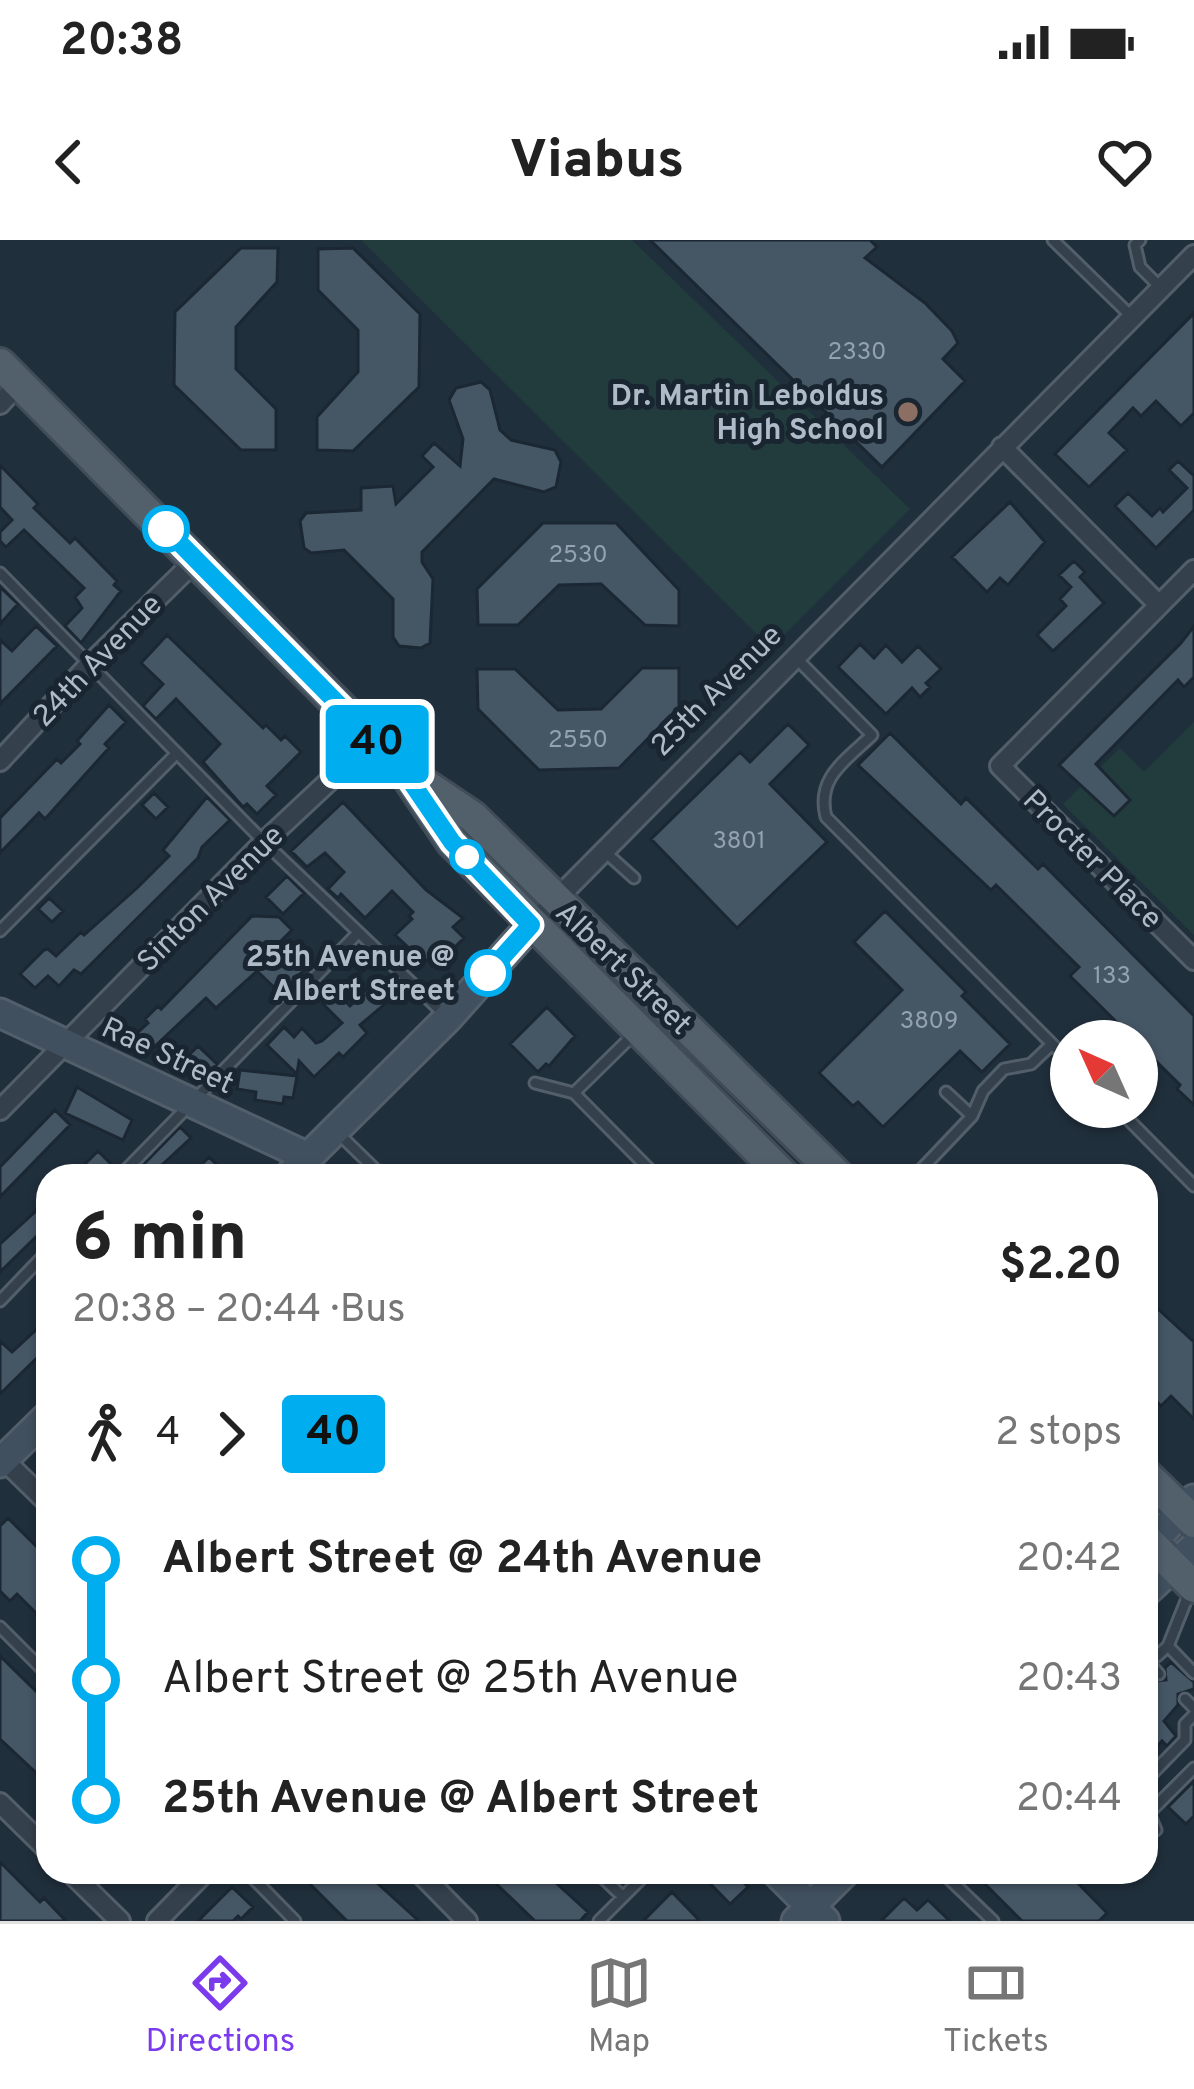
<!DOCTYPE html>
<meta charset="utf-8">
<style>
body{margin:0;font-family:Overpass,sans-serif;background:#f6f6f6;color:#222;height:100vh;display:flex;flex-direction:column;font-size:45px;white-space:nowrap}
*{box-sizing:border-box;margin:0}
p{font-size:39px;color:#767676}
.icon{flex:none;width:66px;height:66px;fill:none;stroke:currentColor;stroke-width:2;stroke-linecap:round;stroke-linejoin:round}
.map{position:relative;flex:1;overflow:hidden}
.details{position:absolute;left:36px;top:924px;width:1122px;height:720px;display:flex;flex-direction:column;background:#fff;border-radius:36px;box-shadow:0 3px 9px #0004}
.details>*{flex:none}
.badge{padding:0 24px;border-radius:9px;font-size:42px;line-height:78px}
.needle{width:78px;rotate:315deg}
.controls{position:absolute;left:1050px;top:780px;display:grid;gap:24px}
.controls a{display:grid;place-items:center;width:108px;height:108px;border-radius:50%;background:#fff;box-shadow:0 3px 9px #0004;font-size:60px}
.map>.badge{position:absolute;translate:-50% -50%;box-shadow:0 0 0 6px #fff}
.legs{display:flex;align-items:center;gap:18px;height:132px;padding:0 36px;font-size:39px}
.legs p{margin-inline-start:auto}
.headline{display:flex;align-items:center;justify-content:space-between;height:204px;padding:0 36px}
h1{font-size:66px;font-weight:800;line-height:90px}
ul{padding:0 36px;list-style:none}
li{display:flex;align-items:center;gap:42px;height:120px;font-size:45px}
li i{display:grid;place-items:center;width:18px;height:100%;margin:0 15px;background:currentColor}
li i::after{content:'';width:30px;height:30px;margin:-15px;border:9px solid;border-radius:50%;background:#fff}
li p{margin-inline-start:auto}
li:first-child i{background:linear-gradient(#0000 50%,currentColor 0)}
li:last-child i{background:linear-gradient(currentColor 50%,#0000 0)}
.status{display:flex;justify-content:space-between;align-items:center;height:84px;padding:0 60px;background:#fff;direction:ltr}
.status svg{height:33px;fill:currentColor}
header{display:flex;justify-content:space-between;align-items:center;height:156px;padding:0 36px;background:#fff;font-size:54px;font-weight:800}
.tab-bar{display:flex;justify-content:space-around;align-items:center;height:168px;border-top:3px solid #e0e0e0;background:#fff;font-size:33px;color:#767676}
.tab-bar a{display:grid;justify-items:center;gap:6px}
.tab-bar .active{color:#7c3aed}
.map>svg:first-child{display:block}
.green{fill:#223c3d}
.building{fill:#455665;stroke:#1b2732;stroke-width:3}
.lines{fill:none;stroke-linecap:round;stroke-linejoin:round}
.lane-casing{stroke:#525e69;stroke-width:15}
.street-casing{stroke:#525e69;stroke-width:24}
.secondary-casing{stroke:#525e69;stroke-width:33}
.primary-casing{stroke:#404c58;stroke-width:36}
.lane{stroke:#34404c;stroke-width:9}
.street{stroke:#34404c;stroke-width:18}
.secondary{stroke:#41505f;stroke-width:27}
.primary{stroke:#52606c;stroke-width:30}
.line-1-casing{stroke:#fff;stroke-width:27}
.line-1{stroke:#00aeef;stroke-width:18}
.education-dot{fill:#8d6e63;stroke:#192530;stroke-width:4.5}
.stop-1-dot{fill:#fff;stroke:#00aeef;stroke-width:6}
.labels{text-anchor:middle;stroke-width:10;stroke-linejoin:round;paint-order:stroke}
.number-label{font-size:24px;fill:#94a2af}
.poi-label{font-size:30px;font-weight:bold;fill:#afbbc8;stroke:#192530;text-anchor:end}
.street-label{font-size:30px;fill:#afbbc8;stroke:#192530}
.stop-label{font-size:30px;font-weight:bold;fill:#afbbc8;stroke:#192530;text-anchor:end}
</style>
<div class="status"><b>20:38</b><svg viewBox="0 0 49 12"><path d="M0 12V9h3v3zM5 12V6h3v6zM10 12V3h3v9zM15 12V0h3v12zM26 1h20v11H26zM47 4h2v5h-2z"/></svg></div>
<header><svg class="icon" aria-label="back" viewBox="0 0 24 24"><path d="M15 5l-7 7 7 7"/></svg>Viabus<svg class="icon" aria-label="heart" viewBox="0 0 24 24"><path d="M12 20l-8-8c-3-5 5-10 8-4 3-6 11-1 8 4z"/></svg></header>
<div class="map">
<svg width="1194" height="1681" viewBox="0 0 1194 1681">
<rect width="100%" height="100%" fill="#202f3c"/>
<path class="green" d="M361,0H632L910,269L771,408Z
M1194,482V695L1063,564L1120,508L1144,532Z"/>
<path class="building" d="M650,0H870L877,7L865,18L925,63L952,91L958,103L943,119L965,141L882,227Z
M241,8H278L277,42L236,87V129L276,169V210H241L174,145L175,72Z
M353,8L420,74L419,147L353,211L317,210V177L358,132V90L318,50V9Z
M1194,73V173L1181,186L1156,161L1141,176L1133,168L1109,193L1127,210L1089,247L1055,214Z
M481,142L490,150L500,190L511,200L555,210L561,222L556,247L544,252L494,239L422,312V322L433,339L430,403L421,408L399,406L393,397V359L344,310L311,313L304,308L300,281L306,273L361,270V248L393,246L396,264L433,227L422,216L434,203L460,226L463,199L449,160L456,148Z
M1178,221L1194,236V270L1156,308L1115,266L1128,253L1152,276L1160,268L1163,272L1187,248L1169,230Z
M0,225L38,264L34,268L70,303L75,298L117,341L114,345L121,351L81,403L65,386L82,368L75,357L84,348L24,290L6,307L0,301V292L12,280L0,267Z
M1010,262L1045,302L1008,345L1000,338L987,352L952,317Z
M543,283H616L679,350V386L645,385L601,344L559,345L518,385H478L477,349Z
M1074,321L1085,332L1080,337L1104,363L1053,411L1037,395L1066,366L1060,359L1071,347L1059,335Z
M0,347L18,364L0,384Z
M36,386L57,406L0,464V400L12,411Z
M1194,386V437L1184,447L1178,440L1096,524L1130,560L1114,576L1059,525L1181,403Z
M167,395L263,488L266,485L281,500L285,496L301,512L267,546L276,555L257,574L247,564L243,567L203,522L220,504L176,459L156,479L143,466L163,444L141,423Z
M860,404L874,418L886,405L902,422L918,406L941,429L926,443L930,447L920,457L912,448L886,474L838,427Z
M642,428H679V467L619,528L539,530L478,469L477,429H515L558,470L601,469Z
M109,465L126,482L105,504L109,508L45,579L39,573L0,613V578L57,519L61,523L80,504L77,501Z
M788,484L809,505L770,544L827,602L737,688L651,599L740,512L750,522Z
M890,493L961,564L966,558L1038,629L1043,624L1194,776V865L1177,849L1180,845L1070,736L1079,727L996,645L991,650L858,525Z
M154,553L168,567L156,579L142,565Z
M207,557L230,580L202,607L198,618L81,734L74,730L59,746L48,736L35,748L20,734L44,710L48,709L56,716L81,692L84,695L137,648L169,616L163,610Z
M343,562L426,650L463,678L453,687L464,698L450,712L443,704L418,729L404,715L410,709L395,695L412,679L409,676L413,672L392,651L365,678L341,654L338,658L328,649L344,632L325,613L307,627L291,611Z
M287,636L304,653L283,674L266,657Z
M49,658L63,671L52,682L38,669Z
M885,671L966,752L962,756L1010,804L982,832L960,811L883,887L858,862L853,866L819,833L902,750L854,702Z
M252,676L279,677L292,690L279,703L305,729L281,754L257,731L216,768L206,758L150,811L135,795L148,783L145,779L158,766L161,769Z
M360,706L374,720L361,733L347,719Z
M379,737L397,754L360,785L367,793L343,817L339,813L314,837L299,821L297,834L267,805L284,787L294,797L302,788L316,803L322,801L342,783L323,764L335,751L350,766Z
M547,767L575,796L549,826L546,824L538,832L510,804Z
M198,806L217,824L203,838L184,820Z
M240,830L297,836L293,858L284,857L283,864L255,860L256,852L237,849Z
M77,847L132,880L123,900L65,873Z
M55,870L70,885L0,957V927Z
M180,887L191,898L150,936L141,927Z
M98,911L112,925L101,936H95L84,925Z
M209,917L228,936H190Z
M48,960V985L0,1032V1004Z
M1146,1058L1194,1102V1179L1171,1156L1161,1166L1146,1151V1136L1155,1127L1146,1119Z
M48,1079V1107L0,1154V1101L12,1112Z
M8,1278L48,1318V1385L17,1354L10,1361L0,1351V1286Z
M0,1416L48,1463V1544L0,1499Z
M1171,1422L1194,1442V1449L1178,1454V1465L1164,1481L1176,1496L1167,1506L1162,1501L1146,1518V1456L1155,1450L1154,1441L1166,1440L1165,1428Z
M1194,1541V1576L1186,1584L1168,1567Z
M0,1622L40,1662L44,1658L66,1681H0Z
M298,1632H365L419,1681H347Z
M484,1632H544L588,1672L580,1681H535Z
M699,1632H734L748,1647L730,1664Z
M973,1632H1067L1107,1673L1099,1681H1022Z
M232,1647L253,1667L241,1679L238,1676L233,1681H198Z
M672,1652L700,1681H643Z
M904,1658L917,1670L928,1660L950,1681H881Z"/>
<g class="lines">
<g class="lane-casing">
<path id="lane" d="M1053,0L1132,77
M1140,0L1135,5L1140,27L1161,48
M0,333L264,602L444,774
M795,417L872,495C845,521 816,538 826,577L1071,823
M604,611L634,638
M0,691L177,513
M535,843L574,853L634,794
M946,852L972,876
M574,853L656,936
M1116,867L1194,946
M339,894L382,936
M120,936L358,693
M915,936L972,876L983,851L1004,829L1031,824L1052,804
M0,1061L48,1011
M1190,1351L1168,1406L1194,1433
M0,1387L48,1435
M1146,1418L1157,1416L1168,1406
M1146,1420L1159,1434
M1146,1446L1147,1447
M1185,1459L1194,1468
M1146,1540L1185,1500V1484L1194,1475
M1156,1590L1149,1573L1194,1528
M247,1632L295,1681
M597,1632L623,1657
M942,1632L993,1681
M599,1681L648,1632"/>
</g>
<g class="street-casing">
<path id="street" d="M0,164L19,143
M1002,207L1159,365
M1194,330L1000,526L1194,720
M0,521L89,425L196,320
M531,685L1194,15
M0,870L264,602L373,500
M4,1220L48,1263
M0,1563L48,1610
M70,1632L120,1681
M419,1632L467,1681
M157,1681L205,1632"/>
</g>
<g class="secondary-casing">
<path id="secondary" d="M0,773L308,917
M289,936L448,778L531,685
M0,1223L48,1176
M1146,1308L1194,1259
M1146,1352L1194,1307
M776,1632L825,1681
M796,1681L845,1632"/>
</g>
<g class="primary-casing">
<path id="primary" d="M0,124L403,530L452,602L784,936
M418,540L473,577L838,936
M1146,1235L1194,1282
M1146,1299L1194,1347"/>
</g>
<use href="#lane" class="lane"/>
<use href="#street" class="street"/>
<use href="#secondary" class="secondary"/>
<use href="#primary" class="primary"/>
</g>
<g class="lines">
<g class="line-1-casing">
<path id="line-1" d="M166,289L403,530L452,602L531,685L488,733"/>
</g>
<use href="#line-1" class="line-1"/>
</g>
<circle class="education-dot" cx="908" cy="172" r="12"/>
<g class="stop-1-dot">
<circle cx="166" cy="289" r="21"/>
<circle cx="467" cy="617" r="15"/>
<circle cx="488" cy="733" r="21"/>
</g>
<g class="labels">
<g class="number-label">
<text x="857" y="119">2330</text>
<text x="578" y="322">2530</text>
<text x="578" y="507">2550</text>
<text x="739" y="608">3801</text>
<text x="1112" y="743">133</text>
<text x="929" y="788">3809</text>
</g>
<g class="poi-label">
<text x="884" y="165">Dr. Martin Leboldus<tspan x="884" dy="34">High School</tspan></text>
</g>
<g class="street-label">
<text transform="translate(97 420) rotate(-46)" y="10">24th Avenue</text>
<text transform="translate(716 450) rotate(-45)" y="10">25th Avenue</text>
<text transform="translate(1093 619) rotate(45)" y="10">Procter Place</text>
<text transform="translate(210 658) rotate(-45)" y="10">Sinton Avenue</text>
<text transform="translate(624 728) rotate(44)" y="10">Albert Street</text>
<text transform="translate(168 815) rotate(25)" y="10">Rae Street</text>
</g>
<g class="stop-label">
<text x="455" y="726">25th Avenue @<tspan x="455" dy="34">Albert Street</tspan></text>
</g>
</g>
</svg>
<div class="controls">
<a><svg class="needle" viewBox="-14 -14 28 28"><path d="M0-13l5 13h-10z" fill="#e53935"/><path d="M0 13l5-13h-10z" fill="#767676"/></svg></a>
</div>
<b class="badge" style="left:377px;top:504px;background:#00aeef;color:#111">40</b>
<section class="details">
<div class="headline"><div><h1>6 min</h1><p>20:38 – 20:44 · Bus</p></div><b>$2.20</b></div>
<div class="legs"><svg class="icon" aria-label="walk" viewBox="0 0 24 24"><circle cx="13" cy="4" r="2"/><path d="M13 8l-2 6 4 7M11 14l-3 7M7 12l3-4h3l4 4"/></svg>4<svg class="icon" aria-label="forward" viewBox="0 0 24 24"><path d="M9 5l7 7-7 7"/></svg><b class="badge" style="background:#00aeef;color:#111">40</b><p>2 stops</p></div>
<ul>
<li><i style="color:#00aeef"></i><b>Albert Street @ 24th Avenue</b><p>20:42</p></li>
<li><i style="color:#00aeef"></i><span>Albert Street @ 25th Avenue</span><p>20:43</p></li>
<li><i style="color:#00aeef"></i><b>25th Avenue @ Albert Street</b><p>20:44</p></li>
</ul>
</section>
</div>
<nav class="tab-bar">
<a class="active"><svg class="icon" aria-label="directions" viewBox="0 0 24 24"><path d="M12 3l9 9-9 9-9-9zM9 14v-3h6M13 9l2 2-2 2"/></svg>Directions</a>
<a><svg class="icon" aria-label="map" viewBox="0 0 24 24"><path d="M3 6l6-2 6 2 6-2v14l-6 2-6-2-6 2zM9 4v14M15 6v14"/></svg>Map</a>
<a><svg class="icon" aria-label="tickets" viewBox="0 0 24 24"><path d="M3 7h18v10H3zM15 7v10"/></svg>Tickets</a>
</nav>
